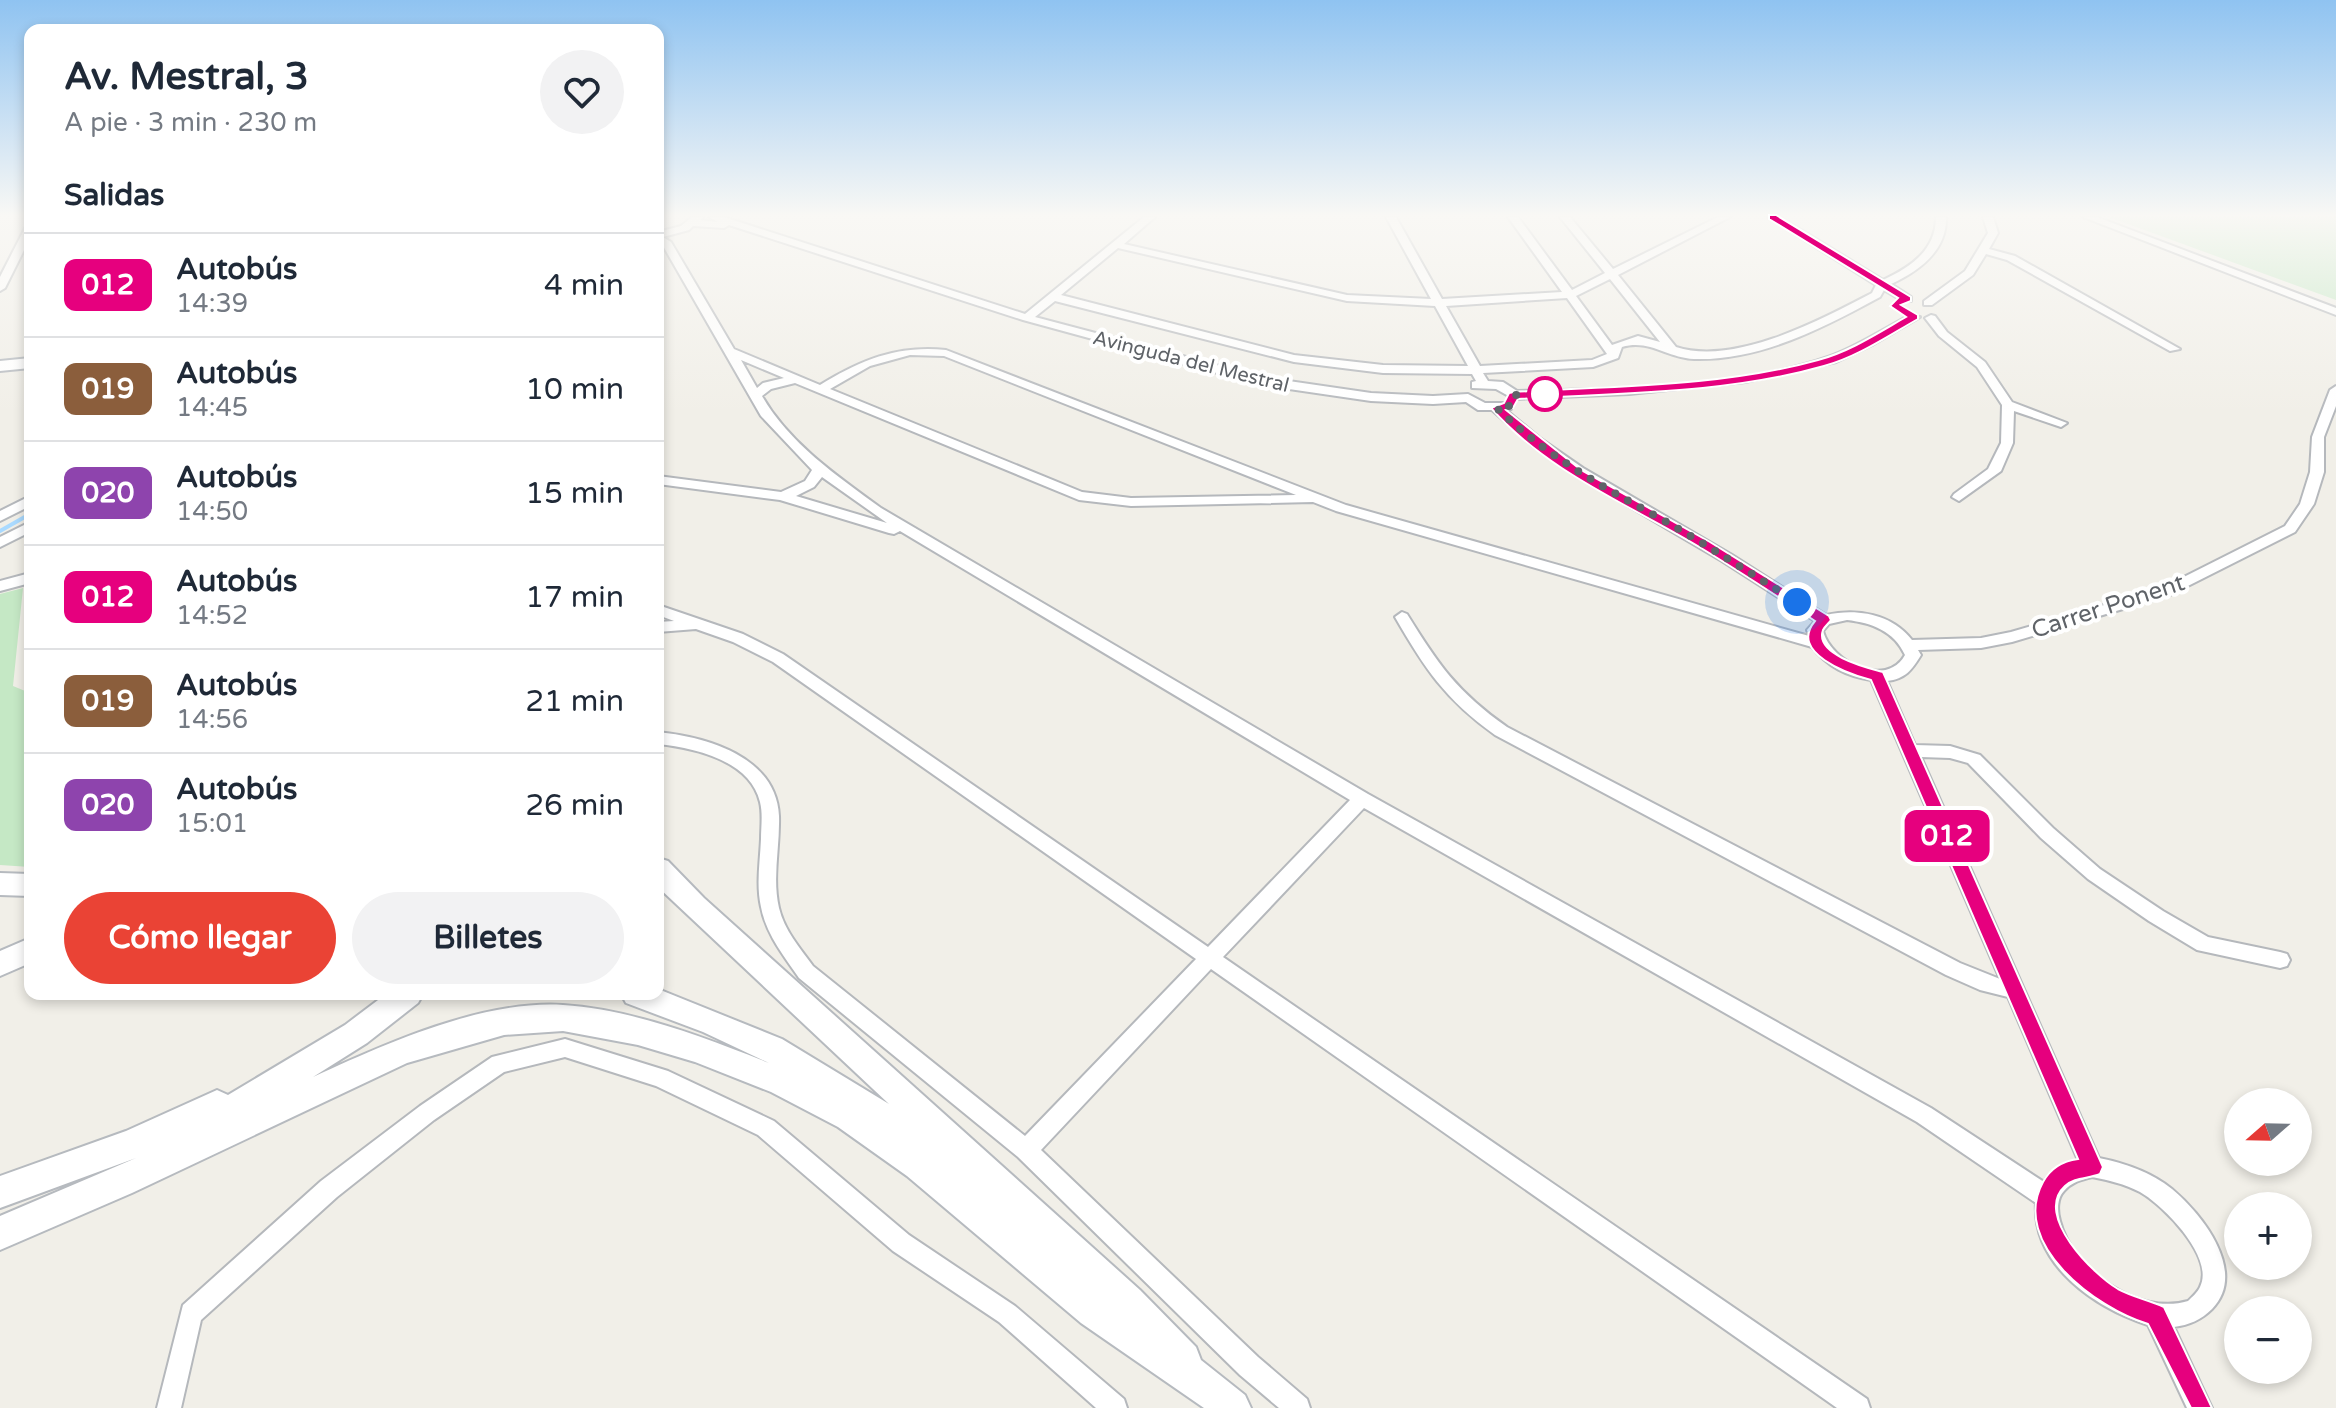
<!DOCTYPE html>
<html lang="es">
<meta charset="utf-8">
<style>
body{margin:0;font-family:"Varela Round",sans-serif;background:#f2f2f3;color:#1f2937;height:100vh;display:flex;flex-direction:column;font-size:30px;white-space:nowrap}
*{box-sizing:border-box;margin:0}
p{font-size:26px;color:#747a83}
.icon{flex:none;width:44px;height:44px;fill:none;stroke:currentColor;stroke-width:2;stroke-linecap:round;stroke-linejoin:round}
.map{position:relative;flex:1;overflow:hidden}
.sheet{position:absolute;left:24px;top:24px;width:640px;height:976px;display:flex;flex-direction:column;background:#fff;border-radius:16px;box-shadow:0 4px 12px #0003}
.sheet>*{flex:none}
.badge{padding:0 16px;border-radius:12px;font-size:28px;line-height:52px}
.needle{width:52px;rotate:250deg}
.buttons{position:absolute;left:2224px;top:1088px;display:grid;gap:16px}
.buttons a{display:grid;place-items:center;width:88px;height:88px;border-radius:50%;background:#fff;box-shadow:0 4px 12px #0003;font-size:40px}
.you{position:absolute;width:40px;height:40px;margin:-20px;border:6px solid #fff;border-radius:50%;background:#1a73e8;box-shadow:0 0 0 12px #1a73e833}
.map>.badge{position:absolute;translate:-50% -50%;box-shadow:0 0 0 4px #fff}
h2{padding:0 40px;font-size:30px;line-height:72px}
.round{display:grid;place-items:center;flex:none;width:84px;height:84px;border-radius:42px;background:#f2f2f3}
.headline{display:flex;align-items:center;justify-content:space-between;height:136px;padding:0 40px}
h1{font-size:38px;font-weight:800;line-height:60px}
.button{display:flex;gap:16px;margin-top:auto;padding:16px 40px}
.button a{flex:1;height:92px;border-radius:48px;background:#ea4335;color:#fff;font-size:32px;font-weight:800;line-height:92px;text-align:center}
.button a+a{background:#f2f2f3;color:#1f2937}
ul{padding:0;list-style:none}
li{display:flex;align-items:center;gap:24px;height:104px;padding:0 40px;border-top:2px solid #e0e1e3}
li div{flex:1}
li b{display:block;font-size:30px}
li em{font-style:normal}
li .badge{min-width:88px;font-weight:700;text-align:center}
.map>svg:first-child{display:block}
.green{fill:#c5e8c5}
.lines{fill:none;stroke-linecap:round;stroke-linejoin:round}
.stream{stroke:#aadaff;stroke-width:4}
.street-casing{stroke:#b5b8bc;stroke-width:4}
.secondary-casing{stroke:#b6babf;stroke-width:4}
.street{fill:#fff;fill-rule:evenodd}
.secondary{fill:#fff;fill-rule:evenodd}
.line{fill:#e6007e;stroke:#fff;stroke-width:2}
.walk{stroke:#5f6368;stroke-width:8;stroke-dasharray:0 14.4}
.stop-dot{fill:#fff;stroke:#e6007e;stroke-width:4}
.labels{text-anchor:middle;stroke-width:8;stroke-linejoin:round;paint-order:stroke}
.far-street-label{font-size:20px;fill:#5f6368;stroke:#fff}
.street-label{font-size:24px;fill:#5f6368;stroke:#fff}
</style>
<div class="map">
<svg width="2336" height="1408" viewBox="0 0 2336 1408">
<rect width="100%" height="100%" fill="#f1efe8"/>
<path class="green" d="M2109,217H2336V300Z
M23,588L13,686L30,693V867L0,865V594Z"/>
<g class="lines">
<path class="stream" d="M0,531L30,514"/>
<g class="street-casing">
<path id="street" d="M692,217H703L700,220L718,222L709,217H724L1025,314L1144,217H1155L1124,244L1347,295L1431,299L1386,217H1396L1442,299L1562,292L1508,217H1518L1572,290L1605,273L1560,217H1570L1613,269L1718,217H1730L1618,275L1676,347C1735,366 1820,320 1872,293L1876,285L1768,217H1780L1883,280C1911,267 1936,250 1936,217H1946C1947,251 1919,271 1891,284L1911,297V301H1903L1884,290L1880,297C1823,328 1760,361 1694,359C1667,358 1650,339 1622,347L1618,358L1593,367L1483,373L1488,381L1503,382L1517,391C1615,389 1735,389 1828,357C1857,347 1883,329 1910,315L1920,317L1872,345L1836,362L1745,382L1629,394L1514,399L1496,389L1472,388V382L1476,381L1472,374L1383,373L1294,362L1055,301L1035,317L1262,377L1371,393L1433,396L1468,394L1485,403H1511V409L1506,410L1541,439L1583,468L1732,555L1826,615C1857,608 1892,614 1912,640L1981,638L2011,632L2160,589L2285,526L2300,504L2310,472L2312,437L2330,390L2336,386V406L2324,437V472L2314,504L2295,532L2170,595L2012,642L1981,648L1918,650L1921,655C1912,670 1905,679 1887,681L1915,745L1950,746L1980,755L2053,828L2100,869L2163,911L2208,937L2280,952L2287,954L2290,960L2287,966L2280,968L2197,950L2149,921L2088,879L2041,838L1968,763L1950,758L1921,757L2099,1158C2124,1163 2151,1172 2172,1189C2202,1214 2248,1272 2212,1309C2201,1320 2189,1325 2174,1327L2212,1408H2187L2148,1325C2096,1308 2032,1266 2036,1203L1917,1122L1364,808L1223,957L1867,1399L1870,1408H1837L1211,969L1041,1150L1258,1357L1307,1399L1310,1408H1279L1240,1375L1018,1157L799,978C784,956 766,934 761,907C756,885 760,862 761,839C761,827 763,814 760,802C750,760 694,748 658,744V732C706,737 776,756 779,816C780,846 772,878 779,908C784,930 800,948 813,966L1025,1136L1196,959L773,662L733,642L696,629L658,632V622L674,621L658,615V605L743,634L783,654L1208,947L1350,800L900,531L894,534L889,533L780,500L658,484V476L781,492L805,481L812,470L761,416L662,244L658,242V232L681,226ZM729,225L1023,320L1261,385L1371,401L1433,404L1466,402L1478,410H1492L1532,445L1574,474L1722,561L1815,621L1807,630L1809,636L1346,505L946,350C897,345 861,360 820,385L734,349L671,242L663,237L689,230L693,226L724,228ZM1118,248L1347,301L1435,306L1468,366L1383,365L1294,355L1061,295ZM1610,279L1660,342L1638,336L1612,345L1576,296ZM1567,298L1607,354L1592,360L1480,366L1446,306ZM910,355L944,356L1296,495L1131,498L1082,492L830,389L870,366ZM741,360L784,378L763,383L757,388ZM795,383L1079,500L1131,506L1313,502L1336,511L1812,647C1828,667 1846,676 1871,680L2000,979L1960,963L1507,727C1457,692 1438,664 1407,614L1402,612L1395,617C1425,669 1445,699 1495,735L1946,975L1980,990L2008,997L2078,1160C2065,1164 2051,1170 2044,1182L1931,1108L1368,794L881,508C837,476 789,443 762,396L771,389ZM822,477L887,523L796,496L814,487ZM1847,620C1872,623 1894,631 1905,655C1886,689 1831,662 1823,631L1829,624ZM2092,1177C2108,1180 2125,1184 2140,1192C2163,1205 2215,1257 2200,1287C2198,1292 2192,1297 2188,1301C2138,1316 2072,1269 2060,1221C2057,1211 2057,1198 2064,1191C2071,1182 2082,1180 2092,1177Z
M1983,217H1993L1998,233L1989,249L2015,256L2180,349L2170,351L2007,260L1986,254L1973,275L1932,305H1924V301L1965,271L1988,233Z
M2083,217H2097L2336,308V315Z
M30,225V238L5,288L0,291V277L25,228Z
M1931,315L1935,316L1947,332L1985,362L2012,402L2067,423L2061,427L2014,411L2013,443L2001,471L1959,501L1952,497L1954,494L1988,469L2001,443L2002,405L1977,367L1939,336L1925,318Z
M30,496V506L0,521V511Z
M30,522V532L0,547V537Z
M30,573V583L0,591V581Z
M565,1039L668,1071L774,1121L909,1235L1015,1306L1124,1399L1127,1408H1096L999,1322L893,1251L758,1135L656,1086L565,1057L504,1072L434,1120L337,1197L201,1320L181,1408H157L183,1305L321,1181L420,1106L492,1057Z"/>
</g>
<g class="secondary-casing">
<path id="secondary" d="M30,358V368L0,371V361Z
M658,858L668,861L704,898L1140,1290L1196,1347L1201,1360L1245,1395L1251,1408H1204L1081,1323L907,1176L838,1127L771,1092L695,1062L638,1045L563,1031L504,1035L407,1063L132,1193L0,1250V1216L136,1158L0,1208V1176L126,1131L217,1090L228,1095L345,1025L386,994H423L418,1003L367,1043L313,1077C385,1044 482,1000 563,1005C631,1009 706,1038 769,1063L703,1032L626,1003L621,994H658V989L782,1039L889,1104L658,887Z
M0,873L30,874V896L0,895Z
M30,938V963L0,976V951Z"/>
</g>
<use href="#street" class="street"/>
<use href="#secondary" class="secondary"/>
</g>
<linearGradient id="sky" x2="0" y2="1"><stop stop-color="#8fc3f1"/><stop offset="0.52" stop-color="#f9f8f5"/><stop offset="1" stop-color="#f9f8f5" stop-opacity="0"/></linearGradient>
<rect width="2336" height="414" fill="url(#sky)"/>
<path class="line" d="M1769,215H1776L1911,297V301L1901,305L1918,315V319C1888,336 1857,357 1824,366C1726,394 1619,393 1518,399L1513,408L1506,410L1581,470L1710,542L1829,616L1831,620C1829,623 1825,626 1823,630C1814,655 1868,668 1883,672L2103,1167L2100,1174C2088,1179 2075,1177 2065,1186C2033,1215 2094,1275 2118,1289C2133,1297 2149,1300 2164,1307L2212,1408H2191L2148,1324C2097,1309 2009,1244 2043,1182C2050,1169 2063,1161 2078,1159L1871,680C1849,674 1788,653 1815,621C1777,596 1739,571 1701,548C1630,505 1547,472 1491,408L1504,403L1509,393L1514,392C1613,386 1721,387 1818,360C1849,352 1878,333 1906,317L1890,306L1898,298L1769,219Z"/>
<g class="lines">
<path class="walk" d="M1545,394L1514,395L1509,406L1497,408C1547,457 1605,488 1665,521C1710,547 1753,575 1797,602"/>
</g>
<circle class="stop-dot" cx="1545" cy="394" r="16"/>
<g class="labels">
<g class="far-street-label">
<text transform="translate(1191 361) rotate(14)" y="7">Avinguda del Mestral</text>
</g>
<g class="street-label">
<text transform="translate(2108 606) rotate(-18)" y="8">Carrer Ponent</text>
</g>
</g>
</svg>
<div class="buttons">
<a><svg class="needle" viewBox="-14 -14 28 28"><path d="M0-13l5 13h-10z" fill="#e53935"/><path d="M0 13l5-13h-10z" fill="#747a83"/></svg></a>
<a>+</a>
<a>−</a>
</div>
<div class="you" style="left:1797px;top:602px"></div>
<b class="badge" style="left:1947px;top:836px;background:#e6007e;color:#fff">012</b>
<section class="sheet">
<div class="headline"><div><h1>Av. Mestral, 3</h1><p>A pie · 3 min · 230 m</p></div><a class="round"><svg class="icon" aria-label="heart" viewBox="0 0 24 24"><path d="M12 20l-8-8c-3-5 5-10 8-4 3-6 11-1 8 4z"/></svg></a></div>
<h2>Salidas</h2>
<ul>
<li><span class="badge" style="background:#e6007e;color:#fff">012</span><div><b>Autobús</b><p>14:39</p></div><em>4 min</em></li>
<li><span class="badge" style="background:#8b5e3c;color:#fff">019</span><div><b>Autobús</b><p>14:45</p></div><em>10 min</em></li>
<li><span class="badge" style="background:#8e44ad;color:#fff">020</span><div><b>Autobús</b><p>14:50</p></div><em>15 min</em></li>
<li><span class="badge" style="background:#e6007e;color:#fff">012</span><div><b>Autobús</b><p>14:52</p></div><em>17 min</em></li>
<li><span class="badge" style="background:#8b5e3c;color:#fff">019</span><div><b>Autobús</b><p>14:56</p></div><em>21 min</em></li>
<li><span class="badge" style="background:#8e44ad;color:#fff">020</span><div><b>Autobús</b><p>15:01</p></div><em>26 min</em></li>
</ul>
<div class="button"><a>Cómo llegar</a><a>Billetes</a></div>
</section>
</div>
